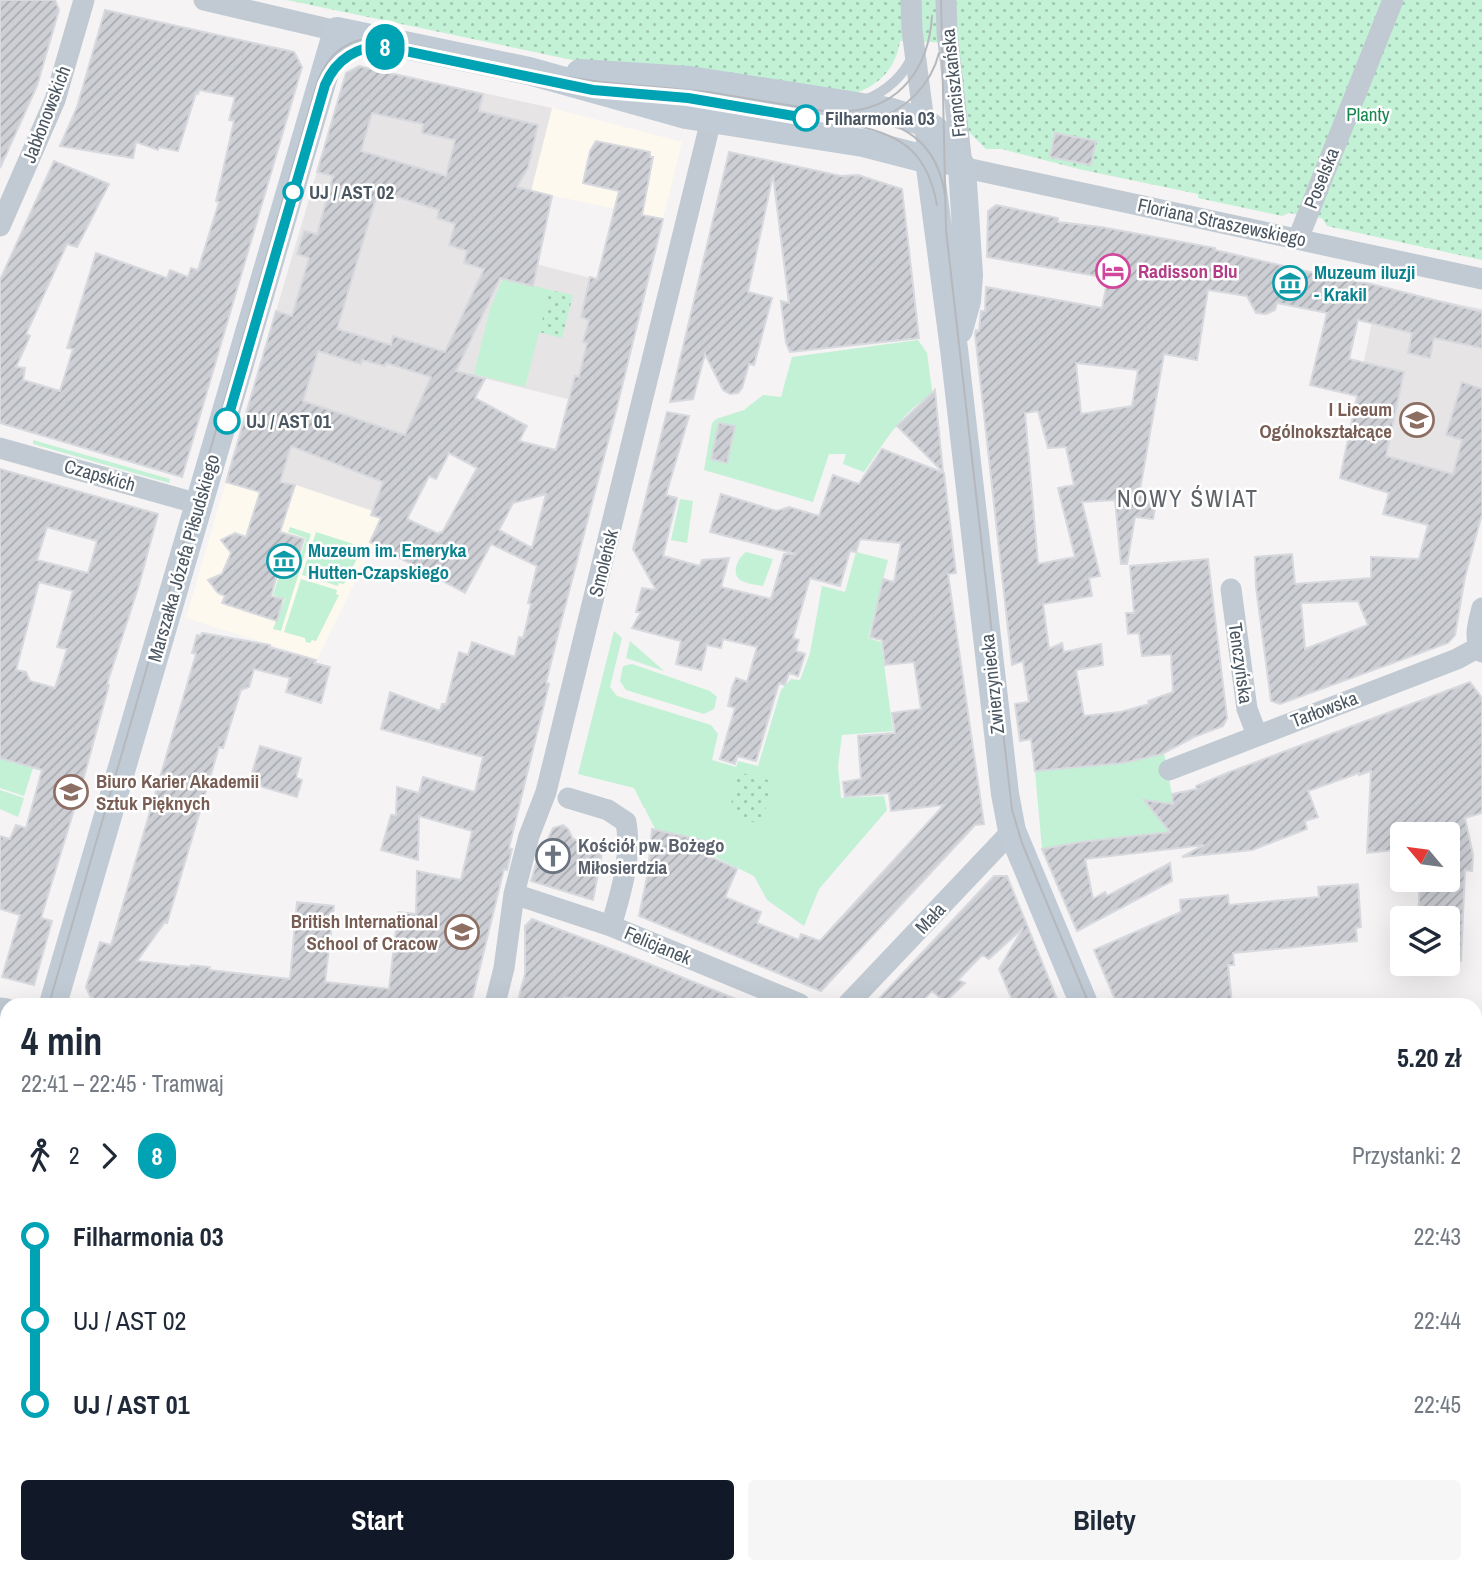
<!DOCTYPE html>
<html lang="pl">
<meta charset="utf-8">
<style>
body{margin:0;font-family:"Archivo Narrow",sans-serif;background:#f6f6f7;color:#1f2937;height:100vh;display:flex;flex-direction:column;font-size:26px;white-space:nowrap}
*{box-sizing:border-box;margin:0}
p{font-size:23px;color:#747a83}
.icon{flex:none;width:38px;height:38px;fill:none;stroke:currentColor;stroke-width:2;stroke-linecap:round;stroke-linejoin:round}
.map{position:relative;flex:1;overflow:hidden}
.panel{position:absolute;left:0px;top:998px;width:1482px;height:576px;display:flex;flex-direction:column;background:#fff;border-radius:21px 21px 0 0;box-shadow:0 7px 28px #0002}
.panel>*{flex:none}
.badge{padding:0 14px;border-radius:23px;font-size:24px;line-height:46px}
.needle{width:46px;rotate:299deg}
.fabs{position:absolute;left:1390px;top:822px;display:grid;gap:14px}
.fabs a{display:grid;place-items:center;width:70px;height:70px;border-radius:7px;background:#fff;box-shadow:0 7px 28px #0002;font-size:35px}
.map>.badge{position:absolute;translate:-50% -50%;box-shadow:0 0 0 4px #fff}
.legs{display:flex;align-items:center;gap:10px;height:77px;padding:0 21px;font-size:23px}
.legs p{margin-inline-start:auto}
.headline{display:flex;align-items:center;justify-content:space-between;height:119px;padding:0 21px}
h1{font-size:38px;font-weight:800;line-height:52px}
.button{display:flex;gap:14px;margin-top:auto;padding:14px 21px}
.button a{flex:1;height:80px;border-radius:7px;background:#111827;color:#fff;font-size:28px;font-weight:800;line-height:80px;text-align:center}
.button a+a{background:#f6f6f7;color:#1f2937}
ul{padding:0 21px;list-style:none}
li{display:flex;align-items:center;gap:24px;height:84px;font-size:26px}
li i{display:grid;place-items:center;width:10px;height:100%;margin:0 9px;background:currentColor}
li i::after{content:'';width:18px;height:18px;margin:-9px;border:5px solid;border-radius:50%;background:#fff}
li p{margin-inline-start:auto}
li:first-child i{background:linear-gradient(#0000 50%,currentColor 0)}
li:last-child i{background:linear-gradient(currentColor 50%,#0000 0)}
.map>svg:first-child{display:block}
.commercial{fill:#fdf9ef}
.education{fill:#e6e4e5}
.green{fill:#c3f1d5}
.park{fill:url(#park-dots)}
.building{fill:url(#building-hatch);stroke:#d7d9de;stroke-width:2;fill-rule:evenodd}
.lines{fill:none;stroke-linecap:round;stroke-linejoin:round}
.lane{stroke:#c1cad2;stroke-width:10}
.street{stroke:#c1cad2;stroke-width:21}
.secondary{stroke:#c1cbd6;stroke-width:28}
.tram{stroke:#b5b8bd;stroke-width:2}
.line-1-casing{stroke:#fff;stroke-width:16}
.line-1{stroke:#00a3b4;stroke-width:10}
.stop-1-dot{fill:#fff;stroke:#00a3b4;stroke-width:3.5}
.labels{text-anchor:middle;stroke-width:5;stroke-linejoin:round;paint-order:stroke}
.street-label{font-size:19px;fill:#4a5661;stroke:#fff}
.park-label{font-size:19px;fill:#17864f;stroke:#fff}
.stop-label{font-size:19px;font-weight:bold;fill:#4a5661;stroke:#fff;text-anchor:start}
.hotel-label{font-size:19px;font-weight:bold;fill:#b23c85;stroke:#fff;text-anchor:start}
.culture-label{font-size:19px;font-weight:bold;fill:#0d838f;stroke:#fff;text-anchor:start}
.education-label{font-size:19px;font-weight:bold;fill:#785e54;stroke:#fff;text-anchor:end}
.worship-label{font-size:19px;font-weight:bold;fill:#5b616d;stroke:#fff;text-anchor:start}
.quarter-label{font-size:23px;letter-spacing:2px;fill:#5f6368;stroke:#fff}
</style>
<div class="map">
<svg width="1482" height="1572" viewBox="0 0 1482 1572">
<defs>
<pattern id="park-dots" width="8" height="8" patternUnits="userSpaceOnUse" patternTransform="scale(1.75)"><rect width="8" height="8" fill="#c3f1d5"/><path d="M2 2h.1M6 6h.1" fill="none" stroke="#a0c6b0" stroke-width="1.8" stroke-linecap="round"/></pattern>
<pattern id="building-hatch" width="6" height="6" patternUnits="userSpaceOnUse" patternTransform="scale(1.75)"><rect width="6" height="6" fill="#cdcfd5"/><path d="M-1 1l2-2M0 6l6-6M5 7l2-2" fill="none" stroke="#a8abb0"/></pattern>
</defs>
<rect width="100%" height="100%" fill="#f5f3f3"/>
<path class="commercial" d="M552,108L682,142L663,219L531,191Z
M230,468L278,483L279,481L294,484L388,516L317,659L186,618Z"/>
<path class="education" d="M359,66L552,108L531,191L512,258L646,292L616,411L455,371L388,516L293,484L279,481L278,483L230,468L346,73Z
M1379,288L1482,309V513L1340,478Z"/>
<path class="green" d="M503,278L550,290L525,387L474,374L490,309Z
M918,340L927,353L933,397C908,401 879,451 864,472L843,464L846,454H829L813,502L704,470L712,423L716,419L744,410L763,395L781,397L792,357Z
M33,440L170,479L169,483L33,444Z
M680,499L693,501L687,543L671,540Z
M290,527L311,534L281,631L273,629L285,599L273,595L286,553L300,557L306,538L288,532Z
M316,532L363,547L344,584L339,583L338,586L302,575Z
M746,552L773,559L763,586C757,585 743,583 739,579C731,571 739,557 746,552Z
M856,552L888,560L868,638L881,642L893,731L842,735L838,766L841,798L884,796L887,810L819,889L804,926L767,900L754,876L715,857L717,843L655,829L645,809L646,808H644L634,788L578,774L614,631L622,638L610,687L617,696L711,725L718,734L712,760L736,767L738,761L758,766L781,690L791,679L800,680L810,653L822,586L845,592Z
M301,579L337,590L336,594L339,595L316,641L312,640L310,643L306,642L305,638L284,632Z
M630,641L664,671L626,658Z
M632,664L710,691L717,697L714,709L704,714L626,690L620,681L623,666Z
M1164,753L1179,831L1081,842L1042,849L1035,771L1121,763Z
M0,758L33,768L24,796L0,788Z
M0,790L24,798L18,817L0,809Z
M7,1240V1415L0,1439V1263Z
M1475,1438L1482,1442V1572H1384L1382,1566H1475Z"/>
<path class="park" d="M287,0H1482V260L1327,226L1322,218L1289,213L1282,216L1198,198V194L1083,170L1002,149H986L968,131L956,43L900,41C896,67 881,84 856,93L601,66Z
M550,290L573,295L562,338L539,332Z
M738,772L772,781L762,824L737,819L730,809Z"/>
<path class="building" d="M0,0H55L59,10L37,86L0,168Z
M105,10L294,52L302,67L182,477L0,423V280L54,161L109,184L77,247L67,244L26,334L30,336L16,367L25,368L23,380L60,391L73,349L67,348L96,253L167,278L170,270L188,277L191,268L198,270L219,202L216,201L234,121L229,120L235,97L199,90L198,94L196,93L178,151L159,147L158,150L136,142L133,158L60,146L77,107Z
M359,66L483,94L479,111L538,125L528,168L517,187L552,196L533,286L500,278L456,371L485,379L475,398L527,426L519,441L556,450L575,376L579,377L587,343L583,342L589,320L581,317L590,277L597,279L619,191L583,183L590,151L596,141L650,152V157H653L642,215L663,219L616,411L559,630L546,683L549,684L509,848L512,849L507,870L504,869L471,1004H139L96,1000L90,996L86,987L100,942L111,945L196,654L192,653L197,635L201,636L202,633L270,645L269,647L316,660L314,663L330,667L321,703L286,692L290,678L254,669L249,687L241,690L223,748L219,747L167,923L165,922L137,961L190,967L191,965L210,967L209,970L290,979L297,902L334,906L325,982L389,989L398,912L416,914L417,871L461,880L472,831L419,816L418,860L381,850L391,815H396L397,787L419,793L423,777L475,792L483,757L381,729L390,692L440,711L442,704H446L459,652L468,655L472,642L515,657L519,637L523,638L527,622L531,604L528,603L537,566L491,544L465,593L370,542L381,518L371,515L383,482L291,446L280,482L295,485L280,532L304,539L299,555L284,551L271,596L283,599L277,621L222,603L225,596L218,593L208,580L222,574L231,553L221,540L235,533L246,537L260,492L226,482L276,311L292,316L309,258L297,254L304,231L317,234L333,176L317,172L346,73ZM372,113L423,124L422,133L455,140L446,176L361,151ZM378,191L439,210L437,218L455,224L449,245L467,251L464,263L484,269L445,352L393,336L391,345L337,329ZM318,351L361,364L362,360L385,366L386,363L431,377L405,435L303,401ZM449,453L477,468L442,533L440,532L439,534L407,519L429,476L436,479ZM546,494L532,548L499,530L513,503Z
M1055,133L1096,141L1091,165L1050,157Z
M729,152L841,176L858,175L902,189L919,338L790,352L786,343L781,301L789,303L773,175L748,292L772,298L754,365L749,364L742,388L738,393L730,394L723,390L705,354L693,399L670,402Z
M996,205L1058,218V222L1101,227L1215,248V250L1335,278L1367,283L1482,312V348L1434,338L1430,358L1408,353L1412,333L1358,320L1349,359L1404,372L1386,456L1453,474L1462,440L1446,435L1462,382L1482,389V514L1465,577L1455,635L1448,643L1280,704L1271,701L1256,587L1255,557L1292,554L1295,584L1371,578V557L1419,559L1428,525L1383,514L1389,493L1340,478L1357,396L1310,385L1327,313L1277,303L1275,310L1266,314L1256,313L1247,296L1208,290L1197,360L1164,354L1139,495L1157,498L1153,519L1135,517L1127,564H1121L1115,500L1082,502L1100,576L1089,578L1092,596L1043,604L1049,649L1062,643L1064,652L1101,644L1103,665L1076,670L1084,716L1121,712L1149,704L1148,701L1173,692L1171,654L1142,656L1139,633L1128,634L1126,613H1134L1130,566L1208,559L1227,718L1223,726L1194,737L1162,754L1123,763L1035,771L1031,739L1020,741L1015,704L1029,702L1023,661L1012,665L975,334L976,330L979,331L981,311H985L986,287L1102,308L1108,278L987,257L988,211ZM1076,363L1138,370L1132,406L1081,414ZM1038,411L1048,448L1066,447L1074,485L1058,488L1075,557L1038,564L1025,413ZM1358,601L1368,625L1305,649L1301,603Z
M935,390L939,433L943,472L897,426Z
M667,412L689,416L666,495L677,498L663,556L700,566L702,560L729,558L721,587L771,599L784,554H796L710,532L721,494L777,511L789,507L819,516L833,475L859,484L882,449L944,473L956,573L948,574L984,824L975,825L821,991L639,916L648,872L652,829L715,843L713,858L737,869L725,897L761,912L757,923L799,940L801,934L820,941L944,805L891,811L889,793L845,797L843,782L861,779L858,736L895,733L892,713L921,709L914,662L885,665L882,640L870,637L883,579L894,582L901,543L860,539L856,552L850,551L840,586L810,578L793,638L799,640L796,651L805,654L798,676L789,673L785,685L779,683L756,761L737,756L735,764L720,759L735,708L728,706L732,687L736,678L747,682L757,647L723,639L721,648L707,645L701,670L676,664L681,641L632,628L641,612H636L642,588L656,590L633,549Z
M719,423L735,426L727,463L711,459Z
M0,469L158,514L139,585L107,684L109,685L84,777L41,918L52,921L34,985L2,977L20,915L0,909V836L10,839L16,825L26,828L42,770L0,758ZM47,527L97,541L88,573L37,560ZM39,582L73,591L57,647L67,649L55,688L30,681L26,672L16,670Z
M1470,682L1482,698V813L1465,818L1473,855L1472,871L1465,870L1461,961L1447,960V919H1418L1420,880H1447V835H1397L1396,850L1367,853L1371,771L1359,775V773L1308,791L1318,817L1305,821L1307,829L1252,850L1182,857L1204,845L1085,859L1093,899L1105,892L1107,896L1170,863L1172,881L1077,931L1042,849L1081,842L1170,832L1144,800L1173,804L1172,794L1197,789L1196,786L1227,773Z
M260,746L301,758L296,778L302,780L297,797L249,783Z
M563,825L568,829L573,839L603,848L593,900L531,881L542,843L545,845L553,828Z
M994,876H1007L1059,1004H1014L999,969L1023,928L989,959L982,955L958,980L965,983L945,1002L932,991L919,1004H874Z
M1358,884L1361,927L1356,928L1357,941L1233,953L1234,965H1228L1232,1004H1117L1094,950L1181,912L1180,900L1228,895L1229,905L1319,897L1318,887Z
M532,919L627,955L748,1004H619L564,997L562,1004H517L525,974V926Z"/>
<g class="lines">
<path class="lane" d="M865,100C887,91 903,77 913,55
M1475,1394L1482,1396
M1340,1566L1342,1572
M666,1572L670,1566"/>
<path class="street" d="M204,0L337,31
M911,0L912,30L929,160L1482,279
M946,0L947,32L962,165
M0,226L55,100L84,0
M1298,239L1393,0
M0,448L199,504
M1231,589L1247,709L1257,735
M1482,608C1478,623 1473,639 1482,652
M1169,770L1457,659L1479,647
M568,798L608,810L626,822C632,856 621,893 611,926
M514,894L611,926L800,1004
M495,1004L504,968L514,894L529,836L546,792L711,120
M848,1004L1012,831
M0,1008L7,1009
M0,1096H7
M1475,1287L1482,1281
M0,1439L7,1415
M358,1572L360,1566
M1042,1572V1566"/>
<path class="secondary" d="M580,73L690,80L888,111L924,122L940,134L962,167L969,275L967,301L959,330
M53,1004L337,31L529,71L686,115L863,143L929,160L954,349L1005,794L1012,831L1084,1004
M0,1187L7,1163
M1314,1566L1316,1572
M1359,1566L1361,1572"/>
<path class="tram" d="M941,0L946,230L1012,810L1022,843L1089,1004
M849,111C902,107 929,65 932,16
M873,120C905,111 931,85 939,53
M857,126C906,136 928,156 937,205
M49,1004L317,83C327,54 348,37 379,38L560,76L601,82L709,92L883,121C921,133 940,158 945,196
M0,1173L7,1148
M0,1201L7,1177
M1335,1566L1338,1572"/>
</g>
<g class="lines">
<g class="line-1-casing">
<path id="line-1" d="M227,421L325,85C336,59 358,45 386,47L593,90L688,98L806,118"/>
</g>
<use href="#line-1" class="line-1"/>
</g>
<defs>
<g id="hotel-ring" transform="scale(1.75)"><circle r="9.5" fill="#fff" stroke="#d1479c" stroke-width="1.5"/><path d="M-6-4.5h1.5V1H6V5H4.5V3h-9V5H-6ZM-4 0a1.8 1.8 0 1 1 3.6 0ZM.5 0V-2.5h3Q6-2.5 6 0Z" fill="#d1479c"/></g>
<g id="museum-ring" transform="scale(1.75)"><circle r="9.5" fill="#fff" stroke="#0f9aa8" stroke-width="1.5"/><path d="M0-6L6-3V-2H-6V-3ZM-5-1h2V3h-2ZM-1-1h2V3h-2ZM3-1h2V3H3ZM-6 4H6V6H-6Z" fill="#0f9aa8"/></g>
<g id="school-ring" transform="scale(1.75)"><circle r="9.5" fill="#fff" stroke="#8d6e63" stroke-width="1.5"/><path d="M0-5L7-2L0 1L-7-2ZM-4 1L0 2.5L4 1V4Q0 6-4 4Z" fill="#8d6e63"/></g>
<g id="university-ring" transform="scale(1.75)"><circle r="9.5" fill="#fff" stroke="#8d6e63" stroke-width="1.5"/><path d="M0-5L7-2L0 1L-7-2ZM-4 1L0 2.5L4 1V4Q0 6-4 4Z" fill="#8d6e63"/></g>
<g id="church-ring" transform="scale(1.75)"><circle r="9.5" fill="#fff" stroke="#6b7280" stroke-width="1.5"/><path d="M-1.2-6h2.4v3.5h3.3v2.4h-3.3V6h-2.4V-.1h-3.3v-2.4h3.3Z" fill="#6b7280"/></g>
</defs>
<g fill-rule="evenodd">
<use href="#hotel-ring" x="1113" y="271"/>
<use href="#museum-ring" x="1290" y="283"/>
<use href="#school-ring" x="1417" y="420"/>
<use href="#museum-ring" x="284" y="561"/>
<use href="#university-ring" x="71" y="792"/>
<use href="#church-ring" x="553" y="856"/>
<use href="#school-ring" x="462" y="932"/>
</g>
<g class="stop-1-dot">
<circle cx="806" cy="118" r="12"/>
<circle cx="293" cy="192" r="9"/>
<circle cx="227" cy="421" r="12"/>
</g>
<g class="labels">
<g class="street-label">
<text transform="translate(953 83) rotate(-96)" y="7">Franciszkańska</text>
<text transform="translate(46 114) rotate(-69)" y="7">Jabłonowskich</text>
<text transform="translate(1321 178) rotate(-68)" y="7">Poselska</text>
<text transform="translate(1222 222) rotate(12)" y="7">Floriana Straszewskiego</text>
<text transform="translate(100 475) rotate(16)" y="7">Czapskich</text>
<text transform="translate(183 558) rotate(-74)" y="7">Marszałka Józefa Piłsudskiego</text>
<text transform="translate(603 563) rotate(-76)" y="7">Smoleńsk</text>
<text transform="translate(1241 663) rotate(82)" y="7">Tenczyńska</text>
<text transform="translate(992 684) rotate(-96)" y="7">Zwierzyniecka</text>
<text transform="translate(1324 709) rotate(-21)" y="7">Tarłowska</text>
<text transform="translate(930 918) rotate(-47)" y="7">Mała</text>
<text transform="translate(658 945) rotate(23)" y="7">Felicjanek</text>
</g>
<g class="park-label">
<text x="1368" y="121">Planty</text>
</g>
<g class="stop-label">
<text x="825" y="125">Filharmonia 03</text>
<text x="309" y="199">UJ / AST 02</text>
<text x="246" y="428">UJ / AST 01</text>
</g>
<g class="hotel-label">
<text x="1138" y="278">Radisson Blu</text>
</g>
<g class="culture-label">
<text x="1314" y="279">Muzeum iluzji<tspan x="1314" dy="22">- Krakil</tspan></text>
<text x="308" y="557">Muzeum im. Emeryka<tspan x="308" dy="22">Hutten-Czapskiego</tspan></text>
</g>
<g class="education-label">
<text x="1392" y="416">I Liceum<tspan x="1392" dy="22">Ogólnokształcące</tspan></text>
<text x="96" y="788" text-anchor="start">Biuro Karier Akademii<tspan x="96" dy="22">Sztuk Pięknych</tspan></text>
<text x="438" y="928">British International<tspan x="438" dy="22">School of Cracow</tspan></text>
</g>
<g class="worship-label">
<text x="578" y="852">Kościół pw. Bożego<tspan x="578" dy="22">Miłosierdzia</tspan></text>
</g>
<g class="quarter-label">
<text x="1188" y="507">NOWY ŚWIAT</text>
</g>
</g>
</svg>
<div class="fabs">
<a><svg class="needle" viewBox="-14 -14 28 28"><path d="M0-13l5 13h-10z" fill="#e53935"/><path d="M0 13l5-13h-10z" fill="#747a83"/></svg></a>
<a><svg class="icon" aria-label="layers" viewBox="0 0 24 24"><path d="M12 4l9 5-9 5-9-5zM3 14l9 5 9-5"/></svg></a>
</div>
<b class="badge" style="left:385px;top:47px;background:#00a3b4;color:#fff">8</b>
<section class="panel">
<div class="headline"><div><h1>4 min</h1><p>22:41 – 22:45 · Tramwaj</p></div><b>5.20 zł</b></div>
<div class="legs"><svg class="icon" aria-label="walk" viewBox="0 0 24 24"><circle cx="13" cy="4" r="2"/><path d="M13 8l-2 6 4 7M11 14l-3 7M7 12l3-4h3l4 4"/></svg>2<svg class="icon" aria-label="forward" viewBox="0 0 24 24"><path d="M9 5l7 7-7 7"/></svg><b class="badge" style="background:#00a3b4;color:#fff">8</b><p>Przystanki: 2</p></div>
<ul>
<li><i style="color:#00a3b4"></i><b>Filharmonia 03</b><p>22:43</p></li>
<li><i style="color:#00a3b4"></i><span>UJ / AST 02</span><p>22:44</p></li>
<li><i style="color:#00a3b4"></i><b>UJ / AST 01</b><p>22:45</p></li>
</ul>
<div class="button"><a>Start</a><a>Bilety</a></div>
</section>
</div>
